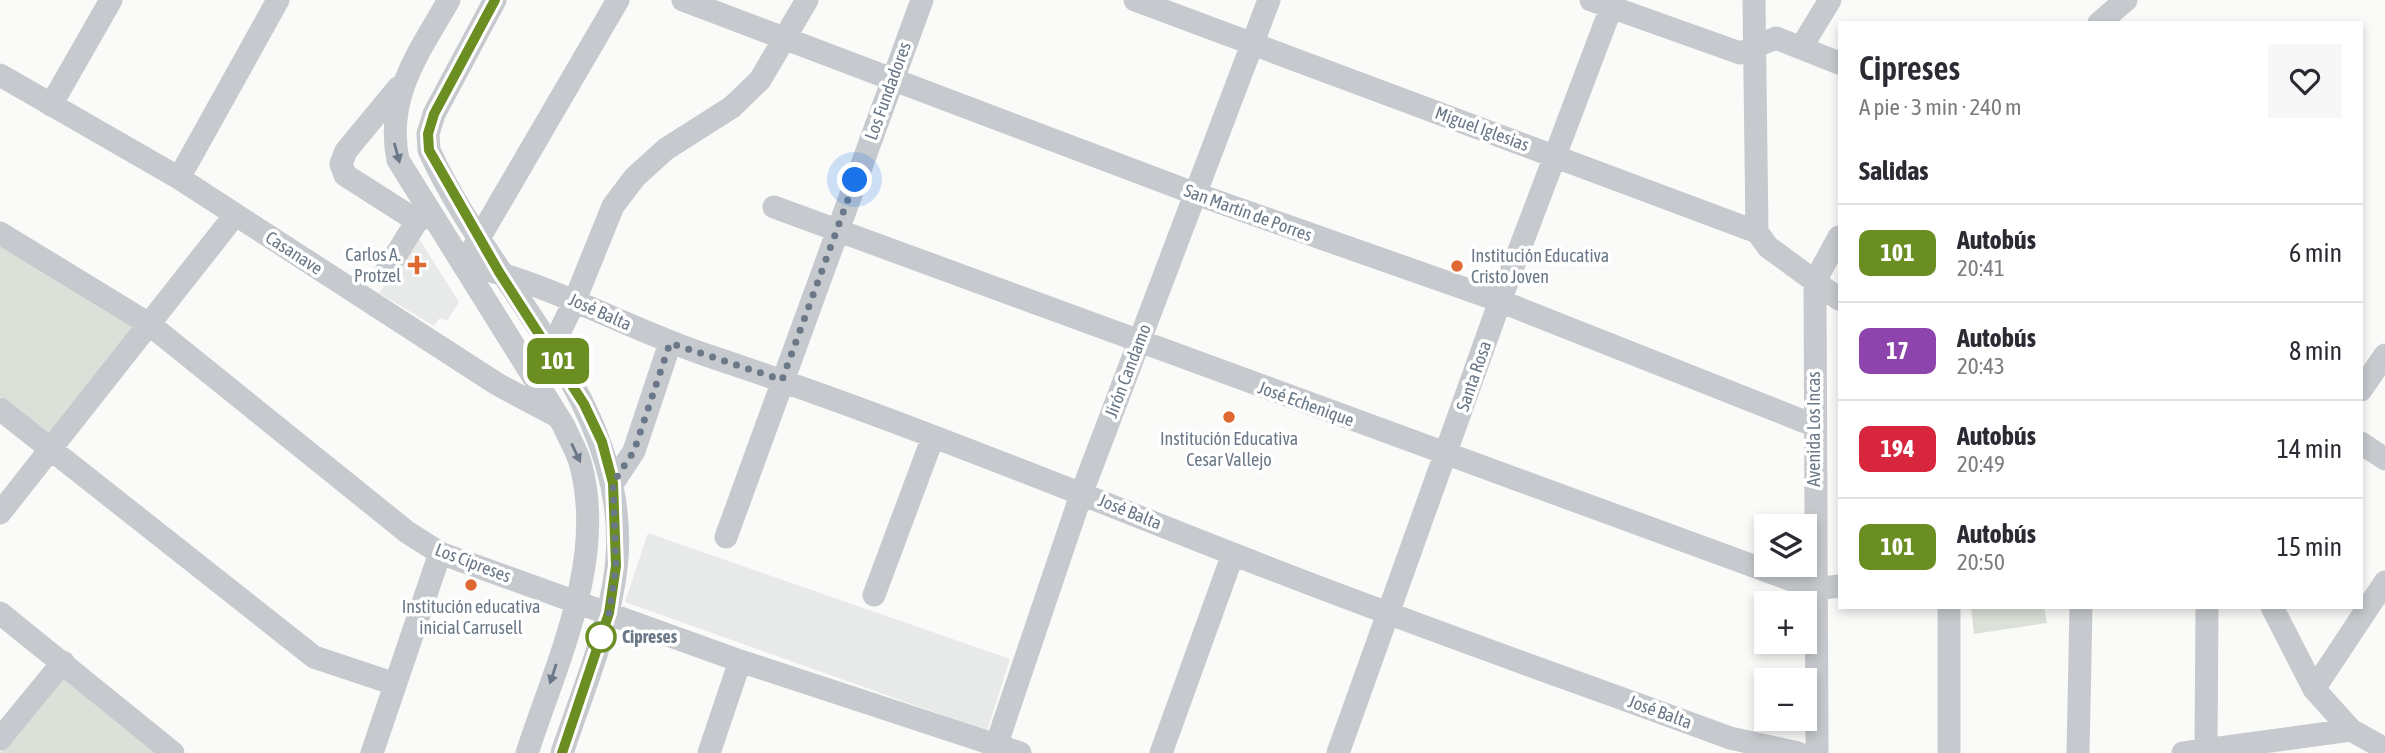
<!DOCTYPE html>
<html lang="es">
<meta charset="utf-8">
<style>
body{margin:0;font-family:"Asap Condensed",sans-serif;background:#f7f7f7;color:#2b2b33;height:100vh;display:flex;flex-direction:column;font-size:26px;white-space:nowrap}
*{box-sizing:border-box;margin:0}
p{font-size:23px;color:#7c7c81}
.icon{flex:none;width:38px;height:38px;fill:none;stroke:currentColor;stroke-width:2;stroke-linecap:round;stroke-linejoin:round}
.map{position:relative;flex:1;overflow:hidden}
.sheet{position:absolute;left:1838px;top:21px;width:525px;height:588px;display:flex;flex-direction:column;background:#fff;border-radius:0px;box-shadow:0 4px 10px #0003}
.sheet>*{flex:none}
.badge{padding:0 14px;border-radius:10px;font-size:24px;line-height:46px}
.fabs{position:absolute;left:1754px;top:514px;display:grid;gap:14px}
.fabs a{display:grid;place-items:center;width:63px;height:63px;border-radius:0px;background:#fff;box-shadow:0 4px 10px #0003;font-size:35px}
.you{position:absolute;width:35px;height:35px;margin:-18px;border:5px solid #fff;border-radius:50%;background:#1a73e8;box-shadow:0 0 0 10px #1a73e833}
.map>.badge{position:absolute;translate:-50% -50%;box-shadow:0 0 0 4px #fff}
h2{padding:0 21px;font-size:26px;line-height:63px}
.round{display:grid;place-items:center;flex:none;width:74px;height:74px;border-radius:0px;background:#f7f7f7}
.summary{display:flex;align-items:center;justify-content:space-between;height:119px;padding:0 21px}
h1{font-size:33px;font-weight:600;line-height:52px}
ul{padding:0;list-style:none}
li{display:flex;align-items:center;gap:21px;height:98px;padding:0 21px;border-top:2px solid #e1e1e2}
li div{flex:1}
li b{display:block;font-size:26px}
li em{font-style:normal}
li .badge{min-width:77px;font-weight:700;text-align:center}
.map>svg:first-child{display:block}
.built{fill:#e8e9e9}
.green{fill:#dbe1d9}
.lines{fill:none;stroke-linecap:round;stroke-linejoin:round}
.minor{stroke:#c6c9cd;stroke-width:23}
.oneway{fill:#6a7888}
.line-casing{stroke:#fff;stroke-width:16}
.line{stroke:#6b8e23;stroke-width:10}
.walk{stroke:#6a7888;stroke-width:7;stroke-dasharray:0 12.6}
.poi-dot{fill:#df6933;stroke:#fff;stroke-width:2.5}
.stop-dot{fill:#fff;stroke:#6b8e23;stroke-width:3.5}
.labels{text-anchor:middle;stroke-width:7;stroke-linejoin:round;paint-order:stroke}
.street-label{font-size:18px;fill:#6a7888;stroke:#fff}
.poi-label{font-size:18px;fill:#6a7888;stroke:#fff}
.stop-label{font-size:18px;font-weight:bold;fill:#6a7888;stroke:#fff;text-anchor:start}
</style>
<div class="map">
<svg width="2385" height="753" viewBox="0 0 2385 753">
<rect width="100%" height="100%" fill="#fafaf8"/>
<path class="built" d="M418,237L459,302L447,321L440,318L434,326L379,293Z
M648,533L1010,659L987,731L625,602Z"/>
<path class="green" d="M0,243L135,327L50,434L0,396Z
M1971,607H2044L2047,623L1974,634Z
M63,677L157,753H0Z"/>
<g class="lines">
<path class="minor" d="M449,0C419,52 385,97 398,160L564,426C569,439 578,452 581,466C606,561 556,664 527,753
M495,0L434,114L428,134L429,150C491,288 635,406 616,569C608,633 582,693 562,753
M618,0L464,264C549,283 624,327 706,355C884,414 1058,485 1233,554C1397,619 1564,677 1730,738L1798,753
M683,0L1196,194L1500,301L1813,425
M1135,0L1757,232L1768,247L1839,299
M1591,0L1740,53L1776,38L1839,63
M1754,0L1757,232
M2099,23L2126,0
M1802,46L1830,0
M0,75L179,178L497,384L555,415
M398,88L346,151L341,164L345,175L417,221L430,215
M51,105L111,0
M179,178L278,0
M774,207L1816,589L1839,586
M0,233L149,324L407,532L440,553L740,661L1020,753
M386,271L417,221
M551,350L575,300L613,206L635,177L666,149L732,107L760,80L807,0
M2361,390L2385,355
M0,409L314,657L395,684
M2361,443L2385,459
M613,483L634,451L670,343
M0,513L235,215
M726,537L922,0
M874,595L933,437
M1949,607V753
M2272,607L2314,689L2351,730L2385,749
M0,613L173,753
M2314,689L2385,582
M0,739L63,662
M996,746L1082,492L1269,0
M2206,749L2207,607
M372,753L440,553
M709,753L740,661
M1161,753L1233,554
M1338,753L1500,301L1614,0
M1817,753L1815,281L1839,237
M2078,753L2081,607
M2183,753L2351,730"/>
</g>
<defs><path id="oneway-solid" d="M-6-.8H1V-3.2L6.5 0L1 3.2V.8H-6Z" transform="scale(1.75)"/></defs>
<g class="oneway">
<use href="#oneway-solid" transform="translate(397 153) rotate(75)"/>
<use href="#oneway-solid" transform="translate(576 453) rotate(65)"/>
<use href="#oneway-solid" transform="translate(553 674) rotate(108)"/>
</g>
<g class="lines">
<g class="line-casing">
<path id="line" d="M495,0L434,114L428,134L429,150L499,272L584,404L602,442L613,483L616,566L609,613L562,753"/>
</g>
<use href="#line" class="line"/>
<path class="walk" d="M601,637L609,613L616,566L613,483L634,451L670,343L782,380L855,180"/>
</g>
<g class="poi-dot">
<path d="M413.5 254.5h7v7h7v7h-7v7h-7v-7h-7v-7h7z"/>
<circle cx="1457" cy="266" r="7"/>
<circle cx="1229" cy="417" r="7"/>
<circle cx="471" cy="585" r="7"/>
</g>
<circle class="stop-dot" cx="601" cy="637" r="14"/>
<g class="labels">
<g class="street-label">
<text transform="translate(888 91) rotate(-70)" y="6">Los Fundadores</text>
<text transform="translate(1482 129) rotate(20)" y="6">Miguel Iglesias</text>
<text transform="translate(1248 213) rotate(20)" y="6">San Martín de Porres</text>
<text transform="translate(294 253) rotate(33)" y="6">Casanave</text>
<text transform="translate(600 312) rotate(24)" y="6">José Balta</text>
<text transform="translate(1128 371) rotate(-69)" y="6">Jirón Candamo</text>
<text transform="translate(1474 376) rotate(-71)" y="6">Santa Rosa</text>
<text transform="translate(1306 404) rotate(20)" y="6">José Echenique</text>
<text transform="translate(1814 429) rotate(-90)" y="6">Avenida Los Incas</text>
<text transform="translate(1130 512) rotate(22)" y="6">José Balta</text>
<text transform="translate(473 563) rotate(21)" y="6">Los Cipreses</text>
<text transform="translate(1660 712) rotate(20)" y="6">José Balta</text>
</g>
<g class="poi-label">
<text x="401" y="261" text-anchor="end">Carlos A.<tspan x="401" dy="21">Protzel</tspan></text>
<text x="1471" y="262" text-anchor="start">Institución Educativa<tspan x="1471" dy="21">Cristo Joven</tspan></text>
<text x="1229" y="445">Institución Educativa<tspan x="1229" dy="21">Cesar Vallejo</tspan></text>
<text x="471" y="613">Institución educativa<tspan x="471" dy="21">inicial Carrusell</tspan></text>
</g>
<g class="stop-label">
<text x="622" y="643">Cipreses</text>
</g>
</g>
</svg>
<div class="fabs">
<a><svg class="icon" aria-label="layers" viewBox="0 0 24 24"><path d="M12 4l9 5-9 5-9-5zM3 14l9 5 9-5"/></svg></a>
<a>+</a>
<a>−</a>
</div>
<div class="you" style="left:855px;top:180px"></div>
<b class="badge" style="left:558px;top:361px;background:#6b8e23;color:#fff">101</b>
<section class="sheet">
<div class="summary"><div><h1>Cipreses</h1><p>A pie · 3 min · 240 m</p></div><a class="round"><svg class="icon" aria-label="heart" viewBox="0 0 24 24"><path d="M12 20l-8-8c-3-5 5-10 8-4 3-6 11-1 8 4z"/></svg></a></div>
<h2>Salidas</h2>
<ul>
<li><span class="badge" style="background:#6b8e23;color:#fff">101</span><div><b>Autobús</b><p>20:41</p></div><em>6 min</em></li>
<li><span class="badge" style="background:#8e44ad;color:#fff">17</span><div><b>Autobús</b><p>20:43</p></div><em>8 min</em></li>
<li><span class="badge" style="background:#d7263d;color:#fff">194</span><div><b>Autobús</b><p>20:49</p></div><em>14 min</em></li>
<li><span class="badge" style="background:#6b8e23;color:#fff">101</span><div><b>Autobús</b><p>20:50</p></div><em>15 min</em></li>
</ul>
</section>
</div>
